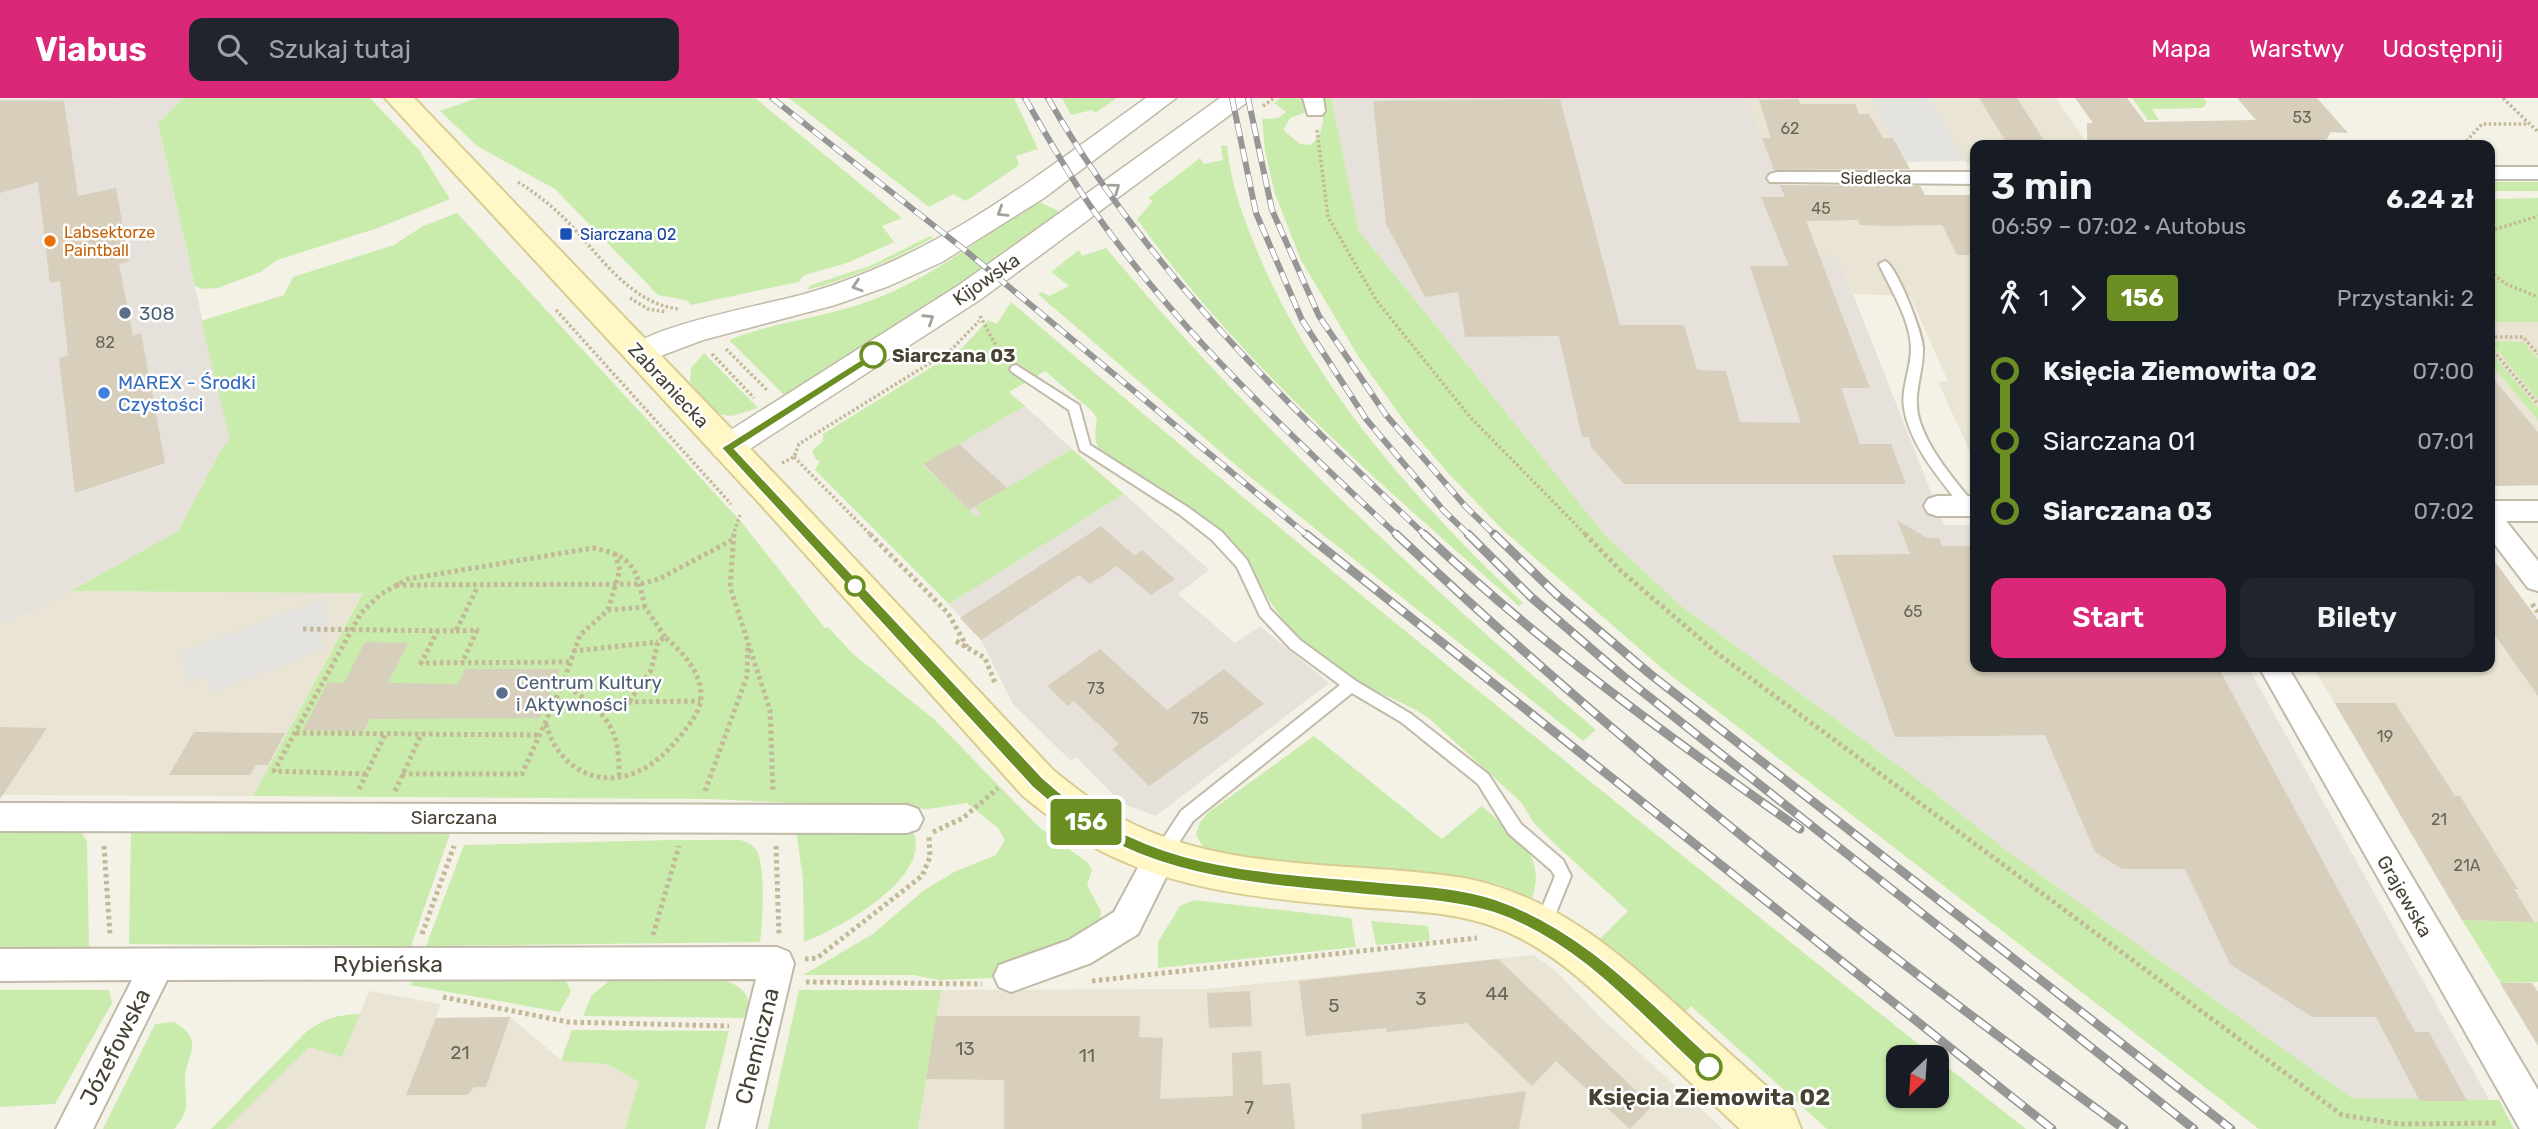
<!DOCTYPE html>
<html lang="pl">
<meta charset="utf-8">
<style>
body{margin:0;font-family:Rubik,sans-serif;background:#20242c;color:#f1f3f6;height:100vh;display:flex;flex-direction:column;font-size:26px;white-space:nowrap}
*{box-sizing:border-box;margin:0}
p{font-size:23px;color:#9ea1a6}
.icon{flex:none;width:38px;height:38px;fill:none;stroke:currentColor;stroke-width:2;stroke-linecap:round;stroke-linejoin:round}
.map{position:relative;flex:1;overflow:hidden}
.sheet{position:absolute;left:1970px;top:42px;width:525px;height:532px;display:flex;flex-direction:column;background:#171b24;border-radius:14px;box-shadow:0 2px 5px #0004}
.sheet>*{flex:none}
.badge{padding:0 14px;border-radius:5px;font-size:24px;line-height:46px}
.needle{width:46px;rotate:205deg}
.buttons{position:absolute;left:1886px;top:947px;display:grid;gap:14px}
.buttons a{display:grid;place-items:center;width:63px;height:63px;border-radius:14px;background:#171b24;box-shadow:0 2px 5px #0004;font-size:35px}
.map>.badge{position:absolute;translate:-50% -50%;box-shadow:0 0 0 4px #fff}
.legs{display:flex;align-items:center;gap:10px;height:77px;padding:0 21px;font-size:23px}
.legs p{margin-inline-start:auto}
.head{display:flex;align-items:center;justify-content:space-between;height:119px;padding:0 21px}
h1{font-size:38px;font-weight:600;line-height:52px}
.cta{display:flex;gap:14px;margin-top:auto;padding:14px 21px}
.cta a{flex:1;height:80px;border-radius:14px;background:#db2777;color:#fff;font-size:28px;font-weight:600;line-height:80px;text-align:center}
.cta a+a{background:#20242c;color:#f1f3f6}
ul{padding:0 21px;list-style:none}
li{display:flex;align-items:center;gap:24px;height:70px;font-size:26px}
li i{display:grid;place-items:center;width:10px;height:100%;margin:0 9px;background:currentColor}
li i::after{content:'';width:18px;height:18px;margin:-9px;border:5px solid;border-radius:50%;background:#171b24}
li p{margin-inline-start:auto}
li:first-child i{background:linear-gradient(#0000 50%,currentColor 0)}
li:last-child i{background:linear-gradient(currentColor 50%,#0000 0)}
header{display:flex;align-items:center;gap:42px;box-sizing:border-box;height:98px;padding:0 35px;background:#db2777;color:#fff}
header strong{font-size:33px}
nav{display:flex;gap:38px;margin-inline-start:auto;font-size:24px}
.search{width:490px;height:63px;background:#20242c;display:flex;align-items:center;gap:18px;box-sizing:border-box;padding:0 24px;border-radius:14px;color:#9ea1a6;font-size:26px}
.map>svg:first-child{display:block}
.residential{fill:#e9e4d4}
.industrial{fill:#e6e2db}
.green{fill:#c9ecac}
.parking{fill:#e5e3df}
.building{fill:#d7cebb}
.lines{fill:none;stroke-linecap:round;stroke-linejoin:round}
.service-casing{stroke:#c1baa8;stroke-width:4}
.minor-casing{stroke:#c1baa8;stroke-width:4}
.tertiary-casing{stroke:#c1baa8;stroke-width:3}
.secondary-casing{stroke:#d8cc92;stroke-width:4}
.path-far1{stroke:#c3b898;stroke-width:3.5;stroke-dasharray:2.5 2.5;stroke-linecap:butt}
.path{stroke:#c3b898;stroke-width:5;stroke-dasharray:3.5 3.5;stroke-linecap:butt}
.service{fill:#fff;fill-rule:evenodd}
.minor{fill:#fff;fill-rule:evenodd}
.tertiary{fill:#fff;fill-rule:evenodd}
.secondary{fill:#fff7c6;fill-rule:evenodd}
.rail-far1-casing{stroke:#969696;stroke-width:6}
.rail-casing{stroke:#969696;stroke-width:9}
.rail-far1{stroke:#fff;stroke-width:4.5;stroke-dasharray:13;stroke-linecap:butt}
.rail{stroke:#fff;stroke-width:6;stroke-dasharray:18;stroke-linecap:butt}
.oneway{stroke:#a4a09a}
.line-1{fill:#6b8e23;stroke:#fff;stroke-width:2}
.transit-dot{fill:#1a4fb4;stroke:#fff;stroke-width:2.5}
.food-dot{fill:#e8710a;stroke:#fff;stroke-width:2.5}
.service-dot{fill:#5c6f8a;stroke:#fff;stroke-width:2.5}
.stop-1-dot{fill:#fff;stroke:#6b8e23;stroke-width:3.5}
.shop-dot{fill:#3f7fe0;stroke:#fff;stroke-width:2.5}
.labels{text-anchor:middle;stroke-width:5;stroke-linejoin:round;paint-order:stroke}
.number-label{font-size:16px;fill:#6c6556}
.far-street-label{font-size:16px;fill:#484235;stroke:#fff}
.far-food-label{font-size:16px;fill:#c56008;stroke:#fff;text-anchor:start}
.far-transit-label{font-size:16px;fill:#164399;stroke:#fff;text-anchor:start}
.street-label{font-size:19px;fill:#484235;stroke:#fff}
.service-label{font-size:19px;fill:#4e5e75;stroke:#fff;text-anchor:start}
.stop-label{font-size:19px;font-weight:bold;fill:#484235;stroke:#fff;text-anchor:start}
.shop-label{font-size:19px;fill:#366cbe;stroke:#fff;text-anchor:start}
.near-number-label{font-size:19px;fill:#6c6556}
.near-street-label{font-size:23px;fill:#484235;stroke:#fff}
.near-stop-label{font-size:23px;font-weight:bold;fill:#484235;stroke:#fff}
</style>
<header>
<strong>Viabus</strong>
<div class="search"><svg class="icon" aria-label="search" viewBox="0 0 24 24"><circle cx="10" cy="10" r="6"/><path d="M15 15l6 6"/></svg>Szukaj tutaj</div>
<nav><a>Mapa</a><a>Warstwy</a><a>Udostępnij</a></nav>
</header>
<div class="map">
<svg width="2538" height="1031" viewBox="0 0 2538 1031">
<rect width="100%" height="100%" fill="#f4f1e6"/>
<path class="residential" d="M1746,0H1870L1906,64H1771Z
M1928,0H2056L2088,47H1976V66H1967Z
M1975,97L1976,98V367L1938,284L1948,283L1910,198L1853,196L1838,158H1810L1785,99Z
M2490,224H2538V388H2490Z
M2490,465H2496L2538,522V824L2462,822L2313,569H2490Z
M71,493L363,494L253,698L0,697V526L34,514Z
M1533,857L1556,873L1601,920L1723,1031H918L941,892L1207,891Z
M369,893L440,906L436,920L510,919L561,962L607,966L639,984L625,1031H226L309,949L342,959Z"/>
<path class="industrial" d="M183,0L158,27L230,342L222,350L178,433L34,514L0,526V1Z
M1331,0H1746L1810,157L1838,158L1944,427H1976V569H2248L2489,1001L2467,1003L2352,1000L2006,752L1922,685L1680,507L1606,438L1359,133Z
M1025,308L1072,351L976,409L983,416L977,419L923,366Z
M1124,396L1209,472L1178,496L1235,545L1260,528L1329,585L1156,718L1121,705L1077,660L1070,662L1013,606L981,542L949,506Z"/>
<path class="green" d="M183,0H370L419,52L450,101L378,130L277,162L261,174L218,190L203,191L195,188L158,26Z
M477,0H755L902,120L882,128L894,144L847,165L805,177L798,184L691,207L686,202L658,197L555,91L477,48L440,13Z
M789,0H1014L1038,51L1016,58L1019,67L966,103L953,96L929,109Z
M1062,0H1117L1095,15L1092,12L1071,17Z
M1280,0H1305L1306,14L1290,20L1283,32L1300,46L1311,47C1326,32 1323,20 1323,0H1331L1359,133L1606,438L1680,507L1922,685L2006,752L2352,1000L2499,1002L2514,1031H2259L1664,572L1504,433L1448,375L1407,327L1360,261L1301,162L1275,96L1265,53L1262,21L1278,20L1286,14L1274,5Z
M2132,0H2203L2207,4L2203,10L2152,11L2159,22H2148Z
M1221,47L1227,48C1231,90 1246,126 1262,165C1322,299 1418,405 1523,505L1519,508C1384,389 1242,268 1137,121L1153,103L1148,100L1200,60L1204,66L1223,62Z
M2490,84H2538V93H2490Z
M2538,100V224H2490V101Z
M1035,102L1061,114L951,194L784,297L729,242C773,224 822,220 867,204C930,181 982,141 1035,102Z
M457,115L743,426L825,530L828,529L853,556L935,622L1039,729L1088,765L1092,772L1087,787L1101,813L1100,824L1088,837L993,880L939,882L913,877H803L873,836L923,793L954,774L996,757L1005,742L998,730L967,705L928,711L710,701L253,698L363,495L71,493L178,433L222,350L230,342L201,223L284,197L293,179L394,147L423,128Z
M930,138L933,140C893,162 852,180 807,192L811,187L870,168Z
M1106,150C1254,326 1421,483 1596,632L1583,643L1245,375L1038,196L1042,194L1049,198L1069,188L1051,174L1079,152L1082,158Z
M1011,204C1314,462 1623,712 1935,959H1899V998H1937V961L2026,1031H1827L1691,908L1682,917L1597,844L1628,813L1556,747L1534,725L1521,704L1432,623C1413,608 1392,601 1371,591C1350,581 1330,567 1313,552C1294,536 1277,516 1265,495C1254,477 1253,467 1238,449C1207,413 1159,393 1119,368C1097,354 1092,346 1097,321L1093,314L1045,273L1009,294L1025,308L923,367L977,419L982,416L975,409L1072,351L1124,396L949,506L815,372L820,363L816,361L812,353L823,343V336L961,251L988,222L997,226Z
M2490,243L2523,244L2538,261V302Z
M2490,253L2538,310V322L2490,265Z
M704,255L758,310L732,318L717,316L690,284L691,270Z
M1314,638L1442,741L1482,708C1511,735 1548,755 1532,800L1497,786L1477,782L1249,759L1204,751L1196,737L1200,724L1209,714Z
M795,726L899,727L914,736C930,781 839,831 804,844L803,781Z
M77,728L87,743L89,850L0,849V735L20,729Z
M131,730H452L411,848L129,846Z
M672,742H740C747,744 755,747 758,755C765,773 763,824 760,844L426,848L464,747Z
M1194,802L1351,820L1356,849L1158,870V844L1180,808Z
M2462,822L2538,824V884L2501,885Z
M1371,823L1428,828L1430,842L1376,847Z
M615,878C646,878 724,869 744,894C750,901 749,912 748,920L583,918L592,897Z
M564,879L571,893L560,914L410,887L416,880Z
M0,892H109L112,905L55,1006L0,1009Z
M799,892H941L918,1031H768Z
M360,916L342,959L309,949L226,1031H211L305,935C324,920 337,917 360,916Z
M174,924C207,943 185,957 185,981C185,1005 192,1010 174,1031H103L155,926Z
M572,932L729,933L705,1031H625L639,984L607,966L561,963Z"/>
<path class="parking" d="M1870,0H1928L1966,63L1906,64Z
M322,501L330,532L321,536L324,551L212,595L208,578L187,586L182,554Z"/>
<path class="building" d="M1979,0H2017L2047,47H2008Z
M2075,0H2127L2145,24L2256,22L2237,0H2317L2348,35L2331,34L2327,41L2311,47H2087V25H2093Z
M1560,1L1620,227H1684L1697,272L1726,273L1740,324L1801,325L1750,168H1789L1761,99H1785L1780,87L1920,88L1925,97H1976V157H1957L1942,127L1889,128L1860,127L1858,122L1806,123L1870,290H1841L1860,346H1891L1906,386H1624L1591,349L1589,339H1582L1559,238L1465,239L1458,194L1425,199L1386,126L1373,3Z
M1798,1L1800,6H1855L1859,16H1869L1883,40H1893L1910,71L1774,72L1762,40H1771L1759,2Z
M0,3H64L78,98L116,90L129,163L119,166L133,238L141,235L165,365L75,395L59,260L68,257L60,183L50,185L38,84L0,95Z
M2490,277L2538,334V387L2490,388Z
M959,346L1007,390L969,412L923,366Z
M1897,422L1927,440H1939L1942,448H1976V569H2218L2415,934H2429L2467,1003H2420L2376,919H2312L2230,866L2185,771H2122L2095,754L2045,637L1895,639L1832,457L1910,456Z
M1101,428L1134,457L1130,460L1142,452L1175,481L1151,497L1117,468L1090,486L1079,477L981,542L960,520Z
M2490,457L2538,522V598L2490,530Z
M365,544L408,545L388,585L458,586L465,571H560L540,620L370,621L364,633L303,632L328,584L344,585Z
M1100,551L1167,612L1224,571L1264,606L1149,688L1112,651L1119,646L1074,603L1068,608L1047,588Z
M2335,605H2395L2455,698H2460L2518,791H2514L2534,824L2462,822Z
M0,629L47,630L0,701Z
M194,634L285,635L268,667H256L250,677H169Z
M1498,861L1652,1008L1630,1031L1556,963L1532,988L1467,925L1387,934L1386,930L1306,938L1299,883Z
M2500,885H2532L2538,894V948Z
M1250,893L1252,928L1209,930L1207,895Z
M936,918H1140L1139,939L1163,940L1160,1001L1233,998L1232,955L1261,953L1263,987L1290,985L1295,1031H1004V982L926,981Z
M510,919L486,989H474L467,997H406L436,920Z
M1526,993L1519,1031H1362L1361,1016Z"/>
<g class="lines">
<g class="service-casing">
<path id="service" d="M1885,163C1897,168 1922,234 1923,249C1924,276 1911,297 1920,324C1930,354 1953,380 1973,405L1975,408L1973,411H1963C1941,382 1910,348 1904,310C1901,290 1911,271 1911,251C1911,223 1891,192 1879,166Z
M1016,267L1079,307L1090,347L1189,410L1222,434L1247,462L1270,511L1300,542L1356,583L1411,616L1488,676L1521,726L1563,762L1571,778L1549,832L1543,835L1537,832L1535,827L1555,778L1551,772L1509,736L1478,686L1401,624L1352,595L1193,723L1169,760L1163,762L1157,760L1155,755L1157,750L1181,713L1340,587L1290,550L1260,518L1237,469L1212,442L1179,416L1080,352L1069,312L1012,274L1010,271L1012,268Z"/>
</g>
<g class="minor-casing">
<path id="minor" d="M1303,0H1323L1325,13L1322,17H1308Z
M2490,69H2538V81H2490Z
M1777,74H1976V86L1770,84L1767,80L1770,76Z
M1937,398H1976V418H1937L1928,415L1924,408L1928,401Z
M2490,403H2538V423H2506L2538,463V493L2528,490L2490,440Z
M2259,569H2288L2538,992V1031H2520Z
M0,705L907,707L918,711L923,721L918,731L907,735L0,733Z
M1160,745L1171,749L1176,759L1138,836L1091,865L1011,894L999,889L994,878L999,867L1069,842L1114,814L1149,749Z
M777,849L789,854L794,865L755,1031H719L756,881L167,882L93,1031H56L132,882L0,883V851Z"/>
</g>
<g class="tertiary-casing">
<path id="tertiary" d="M1146,0H1176L1044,100L942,164L889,188L835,207L703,242L639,266L628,263L623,256C641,228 771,206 808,195C941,156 1035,79 1146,0Z
M1220,0H1250L1246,5L981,201L739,358L727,362L715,358L710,350L715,342L959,187Z"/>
</g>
<g class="secondary-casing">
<path id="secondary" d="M385,0H414L787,389L1053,672C1078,692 1103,712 1133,726C1234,775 1355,763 1464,780C1557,799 1615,852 1683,913C1720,947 1757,980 1794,1013L1801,1031H1740C1705,998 1670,965 1635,932C1595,894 1554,852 1500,831C1457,813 1405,813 1359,809C1271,801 1181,794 1101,753C1073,738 1048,718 1023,698L761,407Z"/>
</g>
<path class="path-far1" d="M2503,0L2538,34
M1263,8L1274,0
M1317,32L1328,119L1376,202L1470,319L1587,438
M2463,47L2482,26H2529
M518,84C537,96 553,109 569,125C600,158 631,206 679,211
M2490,133L2538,118
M2490,173L2504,185L2538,199
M630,200L648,211L667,214
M556,212L731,406
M980,218L1002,259
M2490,239H2523L2538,256
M2490,249L2538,306
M726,251L767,292
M712,256L754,300
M794,359L872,438
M782,365L794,359L799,346L951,252L979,223
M733,438L740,417"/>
<path class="path" d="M734,436L730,489L770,612L773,693
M870,436L948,515L967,549
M1585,436L1621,473L1718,556L2342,1017L2399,1026L2499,1025
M396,487L640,486L659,481L732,442
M2532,506L2538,514
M608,512L620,472L615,456
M303,531L456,533L478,488
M438,532L421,565L569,564
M456,533L477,532L462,565
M956,543L985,560L995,585
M573,553L658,544
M563,585C603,614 620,625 619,677
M601,611L629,604L700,603
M546,626C559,675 608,696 651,666C663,658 673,647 682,636C691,624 701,613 701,598C701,573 682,554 665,539L658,544L651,572L629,604
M296,635L539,637
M366,676L274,673L361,515L381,496L408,481L593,450C635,458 636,471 645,509
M402,676H522L563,585L580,537L608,512L645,509L665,539
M359,691L386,635
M395,693L422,635
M705,693L747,578L748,545
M933,734L963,720L998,690
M104,748L110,837
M776,748L779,837
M422,836L454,748
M653,837L679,748
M805,861L817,860L922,778L930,759L929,738
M1092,883L1477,840
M806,884L982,886
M443,899L568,924L729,928"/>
<use href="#service" class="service"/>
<use href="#minor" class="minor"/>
<use href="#tertiary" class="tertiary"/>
<use href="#secondary" class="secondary"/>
<g class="rail-far1-casing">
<path id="rail-far1" d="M772,0L966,153L1308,438
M1025,0C1046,37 1067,74 1091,109C1177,232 1289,336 1398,438
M1048,0C1144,169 1286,305 1426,438
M1232,0L1256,115L1302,222L1366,321L1444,413L1470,438
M1248,0L1272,112L1319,218L1386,317L1466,409L1496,438"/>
</g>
<g class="rail-casing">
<path id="rail" d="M1306,436L2052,1031
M1396,436C1624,652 1871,846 2124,1031
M1424,436C1540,546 1670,640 1800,731
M1468,436L1531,499L1624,579L2194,1031
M1494,436L1556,496L1650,576L2231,1031"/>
</g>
<use href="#rail-far1" class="rail-far1"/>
<use href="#rail" class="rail"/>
</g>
<defs><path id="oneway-chevron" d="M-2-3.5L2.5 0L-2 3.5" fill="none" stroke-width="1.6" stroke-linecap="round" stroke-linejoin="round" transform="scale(1.75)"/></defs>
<g class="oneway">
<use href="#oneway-chevron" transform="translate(1115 90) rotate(-36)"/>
<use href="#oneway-chevron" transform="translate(1002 114) rotate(148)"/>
<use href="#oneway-chevron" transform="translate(857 188) rotate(162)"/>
<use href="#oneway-chevron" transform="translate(929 221) rotate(-33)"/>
</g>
<path class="line-1" d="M873,254L879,257L877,260L735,351L1043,680C1145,773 1250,772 1380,784C1418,787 1459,789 1495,801C1584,831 1647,902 1715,963L1718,969L1715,975L1709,978L1703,975C1640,917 1578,843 1494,815C1457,803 1417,802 1379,798C1248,785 1135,783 1032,689L721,350Z"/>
<rect class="transit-dot" x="559" y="129" width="14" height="14" rx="3.5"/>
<circle class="food-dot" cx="50" cy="143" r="7"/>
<g class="service-dot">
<circle cx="125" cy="215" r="7"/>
<circle cx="502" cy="595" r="7"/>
</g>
<g class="stop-1-dot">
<circle cx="873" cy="257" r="12"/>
<circle cx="855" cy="488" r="9"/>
<circle cx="1709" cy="969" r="12"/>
</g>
<circle class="shop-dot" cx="104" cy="295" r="7"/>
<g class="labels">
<g class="number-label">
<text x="2302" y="25">53</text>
<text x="1790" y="36">62</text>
<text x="1821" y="116">45</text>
<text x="105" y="250">82</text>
<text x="1913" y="519">65</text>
<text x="1096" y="596">73</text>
<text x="1200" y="626">75</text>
<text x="2385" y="644">19</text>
<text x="2439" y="727">21</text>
<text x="2467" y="773">21A</text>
</g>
<g class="far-street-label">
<text x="1876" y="86">Siedlecka</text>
</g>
<g class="far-food-label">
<text x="64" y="140">Labsektorze<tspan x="64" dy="18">Paintball</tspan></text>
</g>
<g class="far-transit-label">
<text x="580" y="142">Siarczana 02</text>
</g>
<g class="street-label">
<text transform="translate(986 181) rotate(-35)" y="7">Kijowska</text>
<text transform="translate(669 287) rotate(47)" y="7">Zabraniecka</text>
<text x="454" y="726">Siarczana</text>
<text transform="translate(2405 798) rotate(60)" y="7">Grajewska</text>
</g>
<g class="service-label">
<text x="139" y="222">308</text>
<text x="516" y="591">Centrum Kultury<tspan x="516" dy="22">i Aktywności</tspan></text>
</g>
<g class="stop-label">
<text x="892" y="264">Siarczana 03</text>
</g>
<g class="shop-label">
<text x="118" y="291">MAREX - Środki<tspan x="118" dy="22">Czystości</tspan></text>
</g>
<g class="near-number-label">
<text x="1497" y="902">44</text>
<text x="1421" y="907">3</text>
<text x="1334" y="914">5</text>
<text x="965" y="957">13</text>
<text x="460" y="961">21</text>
<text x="1087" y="964">11</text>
<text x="1249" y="1016">7</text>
</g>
<g class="near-street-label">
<text x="388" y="874">Rybieńska</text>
<text transform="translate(757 948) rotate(-76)" y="8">Chemiczna</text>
<text transform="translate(115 949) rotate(-63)" y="8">Józefowska</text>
</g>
<g class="near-stop-label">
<text x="1709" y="1007">Księcia Ziemowita 02</text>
</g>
</g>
</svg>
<div class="buttons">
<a><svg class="needle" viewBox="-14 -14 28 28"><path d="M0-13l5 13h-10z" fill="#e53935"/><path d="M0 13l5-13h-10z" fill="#9ea1a6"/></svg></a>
</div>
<b class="badge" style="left:1086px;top:724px;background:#6b8e23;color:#fff">156</b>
<section class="sheet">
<div class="head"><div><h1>3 min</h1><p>06:59 – 07:02 · Autobus</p></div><b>6.24 zł</b></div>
<div class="legs"><svg class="icon" aria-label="walk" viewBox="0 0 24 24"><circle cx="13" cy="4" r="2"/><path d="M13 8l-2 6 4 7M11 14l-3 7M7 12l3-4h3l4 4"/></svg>1<svg class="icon" aria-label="forward" viewBox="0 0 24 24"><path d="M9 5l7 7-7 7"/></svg><b class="badge" style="background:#6b8e23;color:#fff">156</b><p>Przystanki: 2</p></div>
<ul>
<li><i style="color:#6b8e23"></i><b>Księcia Ziemowita 02</b><p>07:00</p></li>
<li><i style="color:#6b8e23"></i><span>Siarczana 01</span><p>07:01</p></li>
<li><i style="color:#6b8e23"></i><b>Siarczana 03</b><p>07:02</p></li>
</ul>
<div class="cta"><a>Start</a><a>Bilety</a></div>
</section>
</div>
